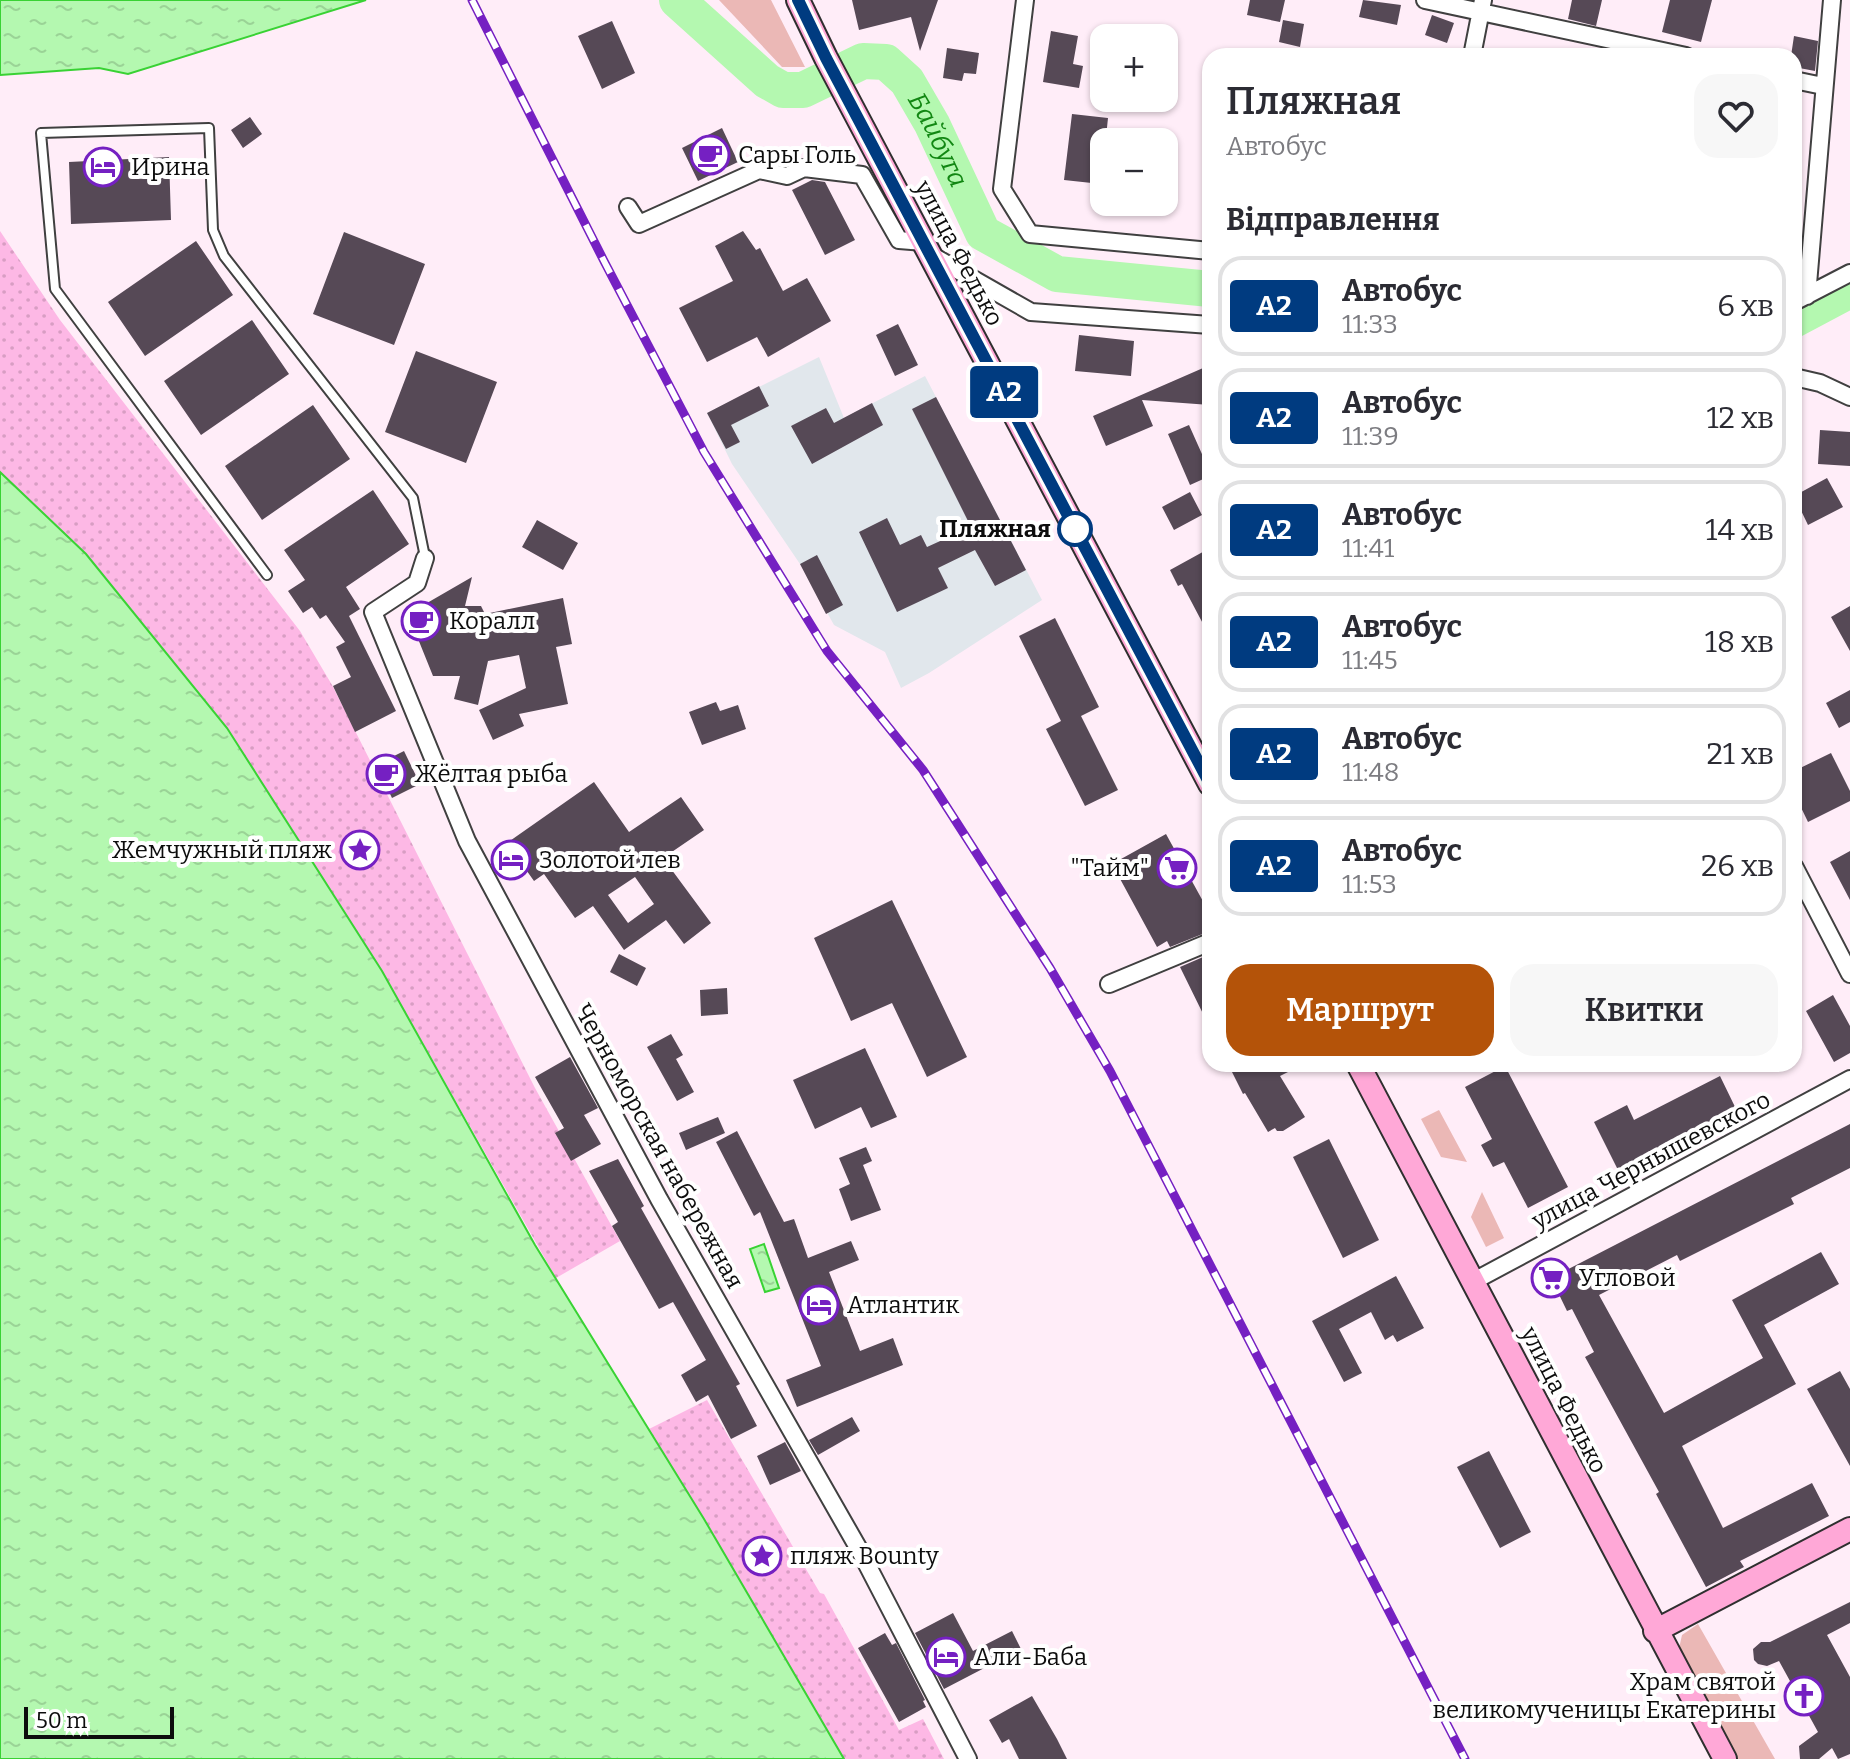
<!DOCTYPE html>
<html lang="uk">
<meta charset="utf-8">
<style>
body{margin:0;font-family:Bitter,serif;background:#f7f7f7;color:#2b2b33;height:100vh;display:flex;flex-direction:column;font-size:30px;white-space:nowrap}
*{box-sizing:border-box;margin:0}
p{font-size:26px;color:#7c7c81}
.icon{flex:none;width:44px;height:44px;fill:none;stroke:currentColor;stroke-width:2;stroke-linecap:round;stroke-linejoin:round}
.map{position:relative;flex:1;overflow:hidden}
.drawer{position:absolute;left:1202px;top:48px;width:600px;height:1024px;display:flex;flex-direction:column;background:#fff;border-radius:24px;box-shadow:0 2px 6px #0004}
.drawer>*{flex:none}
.badge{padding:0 16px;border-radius:6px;font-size:28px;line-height:52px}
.tools{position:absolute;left:1090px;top:24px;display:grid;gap:16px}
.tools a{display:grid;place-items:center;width:88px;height:88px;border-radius:16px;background:#fff;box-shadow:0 2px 6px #0004;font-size:40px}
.scale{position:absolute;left:24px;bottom:20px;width:150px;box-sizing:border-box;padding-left:8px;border:4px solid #0d0d0d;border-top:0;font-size:22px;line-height:28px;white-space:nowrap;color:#0d0d0d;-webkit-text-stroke:6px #fff;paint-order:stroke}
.map>.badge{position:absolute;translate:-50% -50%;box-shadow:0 0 0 4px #fff}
h2{padding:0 24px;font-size:30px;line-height:72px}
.round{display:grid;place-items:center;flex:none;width:84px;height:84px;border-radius:24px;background:#f7f7f7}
.overview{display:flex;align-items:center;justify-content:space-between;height:136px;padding:0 24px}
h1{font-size:38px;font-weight:600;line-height:60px}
.action{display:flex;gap:16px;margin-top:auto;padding:16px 24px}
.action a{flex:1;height:92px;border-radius:24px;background:#b45309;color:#fff;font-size:32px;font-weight:600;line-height:92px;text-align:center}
.action a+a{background:#f7f7f7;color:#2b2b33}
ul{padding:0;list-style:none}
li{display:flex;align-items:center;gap:24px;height:100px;margin:0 16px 12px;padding:0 8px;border:4px solid #e1e1e2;border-radius:24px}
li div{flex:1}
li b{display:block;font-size:30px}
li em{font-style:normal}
li .badge{min-width:88px;font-weight:700;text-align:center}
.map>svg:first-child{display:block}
.industrial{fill:#e1e7ec}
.green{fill:#ebb8b6}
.sand{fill:url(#sand-dots)}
.water{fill:url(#water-ripples);stroke:#39d234;stroke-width:2}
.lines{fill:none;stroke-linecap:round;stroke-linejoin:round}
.river{stroke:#b4f8b0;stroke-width:36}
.building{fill:#564956;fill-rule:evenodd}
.service-casing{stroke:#404040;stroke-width:12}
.minor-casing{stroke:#404040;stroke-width:20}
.secondary-casing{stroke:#2f2f2f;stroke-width:26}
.service{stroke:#fff;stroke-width:8}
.minor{stroke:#fff;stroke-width:16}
.secondary{stroke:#ffa8d7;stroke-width:22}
.rail-casing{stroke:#7520c2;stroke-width:9}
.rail{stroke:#fff;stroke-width:6;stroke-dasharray:18;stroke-linecap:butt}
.line-casing{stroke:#fff;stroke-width:18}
.line{stroke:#003b80;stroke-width:12}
.stop-dot{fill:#fff;stroke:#003b80;stroke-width:4}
.labels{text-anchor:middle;stroke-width:8;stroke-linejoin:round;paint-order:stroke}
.poi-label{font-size:24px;fill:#0d0d0d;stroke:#fff;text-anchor:start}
.street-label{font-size:24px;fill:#0d0d0d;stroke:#fff}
.stop-label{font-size:24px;font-weight:bold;fill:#0d0d0d;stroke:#fff;text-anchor:end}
.water-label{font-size:26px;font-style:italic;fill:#128713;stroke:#fff}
</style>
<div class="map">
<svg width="1850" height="1759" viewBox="0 0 1850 1759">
<defs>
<pattern id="sand-dots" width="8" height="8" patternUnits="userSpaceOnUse" patternTransform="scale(2)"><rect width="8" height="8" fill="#fdb8e5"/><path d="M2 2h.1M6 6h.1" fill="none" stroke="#d89dc3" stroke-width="1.8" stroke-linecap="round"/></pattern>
<pattern id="water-ripples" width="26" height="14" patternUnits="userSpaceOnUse" patternTransform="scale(2)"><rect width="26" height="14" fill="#b4f8b0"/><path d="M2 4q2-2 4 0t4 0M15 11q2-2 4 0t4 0" fill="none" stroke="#9ad396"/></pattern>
</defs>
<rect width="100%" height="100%" fill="#ffedf8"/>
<path class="industrial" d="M819,357L844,418L925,376L1042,600L929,673L901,688L885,652L834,625L800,564L732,464L707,413Z"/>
<path class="green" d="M719,0H771L805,67H782Z
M1439,1110L1467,1162L1441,1157L1421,1119Z
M1482,1192L1504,1238L1486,1247L1471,1217Z
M1698,1624L1775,1759H1737L1678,1653L1682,1635Z"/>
<path class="sand" d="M0,231L60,320L300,631L332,685L535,1088L620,1241L556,1278L382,971L227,728L86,554L0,472Z
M707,1400L820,1593L824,1594L899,1730L923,1719L944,1759H844L649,1429Z"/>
<path class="water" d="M0,0H366L128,74L99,68L0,75Z
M0,472L86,554L227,728L382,971L535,1245L704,1519L844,1759H0Z
M764,1244L779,1288L765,1292L750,1249Z"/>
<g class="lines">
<g class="river">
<path id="s1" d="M677,0L767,81L783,90H803L863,61L886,62L907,81L932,124L983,233L1057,274L1210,289"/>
<path d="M1794,320L1850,290"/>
</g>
</g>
<path class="building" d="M852,0H938L920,51L911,17L859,30Z
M1250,0H1285L1280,22L1247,15Z
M1363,0L1401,5L1397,25L1359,17Z
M1572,0H1602L1596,26L1568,19Z
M1670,0H1712L1701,42L1662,32Z
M1432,15L1454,23L1447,43L1425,35Z
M1283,20L1304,24L1300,47L1279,42Z
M612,21L635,73L602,89L578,36Z
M1051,31L1078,36L1073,64L1083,66L1079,88L1043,82Z
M1794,36L1818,41L1815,71L1794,67V56H1791Z
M947,48L979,53L976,74L964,73L962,81L943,78Z
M1072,114L1108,118L1101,184L1064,180Z
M250,117L262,134L243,148L231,130Z
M722,128L738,162L698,181L682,148Z
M169,157L171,220L71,224L69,162Z
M812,180L825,182L855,240L825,255L792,190Z
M743,231L756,250L760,248L783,291L807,278L831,321L768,357L757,337L707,362L679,308L733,281L715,246Z
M344,232L425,264L394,345L313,314Z
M196,241L233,295L145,356L108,302Z
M252,320L289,374L201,435L164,381Z
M898,324L918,365L895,376L876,335Z
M1079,335L1134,341L1131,376L1075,371Z
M416,351L497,382L466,463L385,432Z
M1210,365V405L1142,400L1153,426L1106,446L1093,416Z
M759,386L769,406L731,425L740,442L726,449L707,413Z
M936,397L1026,570L995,586L975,550L938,568L948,588L897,612L859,532L887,518L900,545L921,535L927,547L971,527L912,409Z
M872,403L883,425L812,464L791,426L826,408L834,423Z
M313,405L350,459L262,520L225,466Z
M1189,425L1210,472V476L1190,485L1168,434Z
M1820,430L1850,432V466L1818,464Z
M1827,478L1843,507L1808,525L1794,496Z
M373,490L409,544L346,587L360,609L349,616L396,711L355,732L333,686L351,677L336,647L345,642L326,615L320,619L312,607L303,613L288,591L305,580L284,550Z
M1190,492L1202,515L1174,530L1162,507Z
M537,520L578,543L563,570L522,547Z
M1210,548V637L1182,584L1178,586L1170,570Z
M817,555L843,605L826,614L800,564Z
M472,577L465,606H481L485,614L563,598L572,644L556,647L568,704L519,714L524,726L493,740L479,710L526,688L519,655L488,661L478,705L454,699L460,676H433L408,614Z
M1850,606V651L1831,617Z
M1055,618L1099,707L1081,716L1118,790L1085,806L1046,729L1061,721L1019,636Z
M1850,690V722L1839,728L1826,703Z
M716,702L720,711L738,705L746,729L702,745L689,712Z
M404,751L420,784L392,798L376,765Z
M1831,753L1850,791V801L1808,822L1794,793V771Z
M594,782L629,832L681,797L704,830L663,858L711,923L684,944L666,920L624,950L593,906L575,918L544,874L534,881L507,843ZM635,877L654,904L628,923L608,895Z
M1166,834L1210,914V931L1170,947L1167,941L1157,947L1112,864Z
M1850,851V900L1830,862Z
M892,900L967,1057L927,1077L892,1003L851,1021L814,938Z
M619,954L646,968L637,986L610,972Z
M1210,954V1028L1180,967Z
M727,988L728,1014L701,1016L700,990Z
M1833,995L1850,1026V1053L1834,1062L1806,1011Z
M671,1034L683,1055L676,1059L694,1092L677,1101L647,1047Z
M865,1048L897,1117L871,1128L861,1107L815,1129L793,1080Z
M570,1057L598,1108L584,1115L601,1144L571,1161L555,1133L564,1128L535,1077Z
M1228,1064H1304L1280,1076L1305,1117L1283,1131H1277L1275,1128L1268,1132L1245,1093L1243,1094Z
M1505,1066L1568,1187L1528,1208L1504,1162L1493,1167L1481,1145L1492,1139L1465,1087Z
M1720,1076L1737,1111L1618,1170L1594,1122L1627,1105L1634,1120Z
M718,1117L725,1133L686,1150L679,1133Z
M1850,1124V1168L1791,1198L1794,1204L1680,1261L1677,1255L1599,1295L1664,1413L1763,1358L1732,1300L1821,1252L1839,1284L1764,1325L1796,1384L1682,1446L1723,1528L1812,1483L1829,1516L1740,1561L1744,1567L1706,1587L1656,1494L1659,1492L1585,1357L1594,1352L1572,1309L1567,1311L1551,1278Z
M737,1131L784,1222L794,1219L808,1258L851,1241L859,1260L829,1272L860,1351L893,1338L903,1365L797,1407L786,1380L821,1366L760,1212L754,1216L716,1142Z
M1329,1139L1379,1240L1343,1258L1293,1157Z
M866,1147L872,1161L863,1165L881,1210L851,1221L839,1189L850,1184L839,1158Z
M618,1159L644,1206L641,1208L740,1384L736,1386L757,1426L731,1439L708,1395L696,1402L681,1375L706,1360L673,1302L659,1309L612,1226L618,1222L589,1171Z
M1396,1276L1424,1328L1397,1342L1393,1335L1385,1340L1371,1312L1339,1329L1362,1373L1344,1382L1312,1321Z
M1840,1371L1850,1389V1466L1807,1389Z
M852,1417L860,1431L818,1455L809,1440Z
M785,1442L801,1471L770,1485L757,1456Z
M1489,1451L1531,1532L1500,1548L1457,1467Z
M1850,1602V1623L1827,1635L1850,1677V1754L1838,1759L1832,1748L1819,1759H1800L1799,1746L1818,1732L1779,1661L1767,1666L1758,1664L1754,1660L1753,1649L1761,1642H1770Z
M953,1613L973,1651L1012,1631L1021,1649L944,1689L915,1633Z
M885,1633L892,1645L896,1643L925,1700L923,1701L926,1707L899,1722L858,1648Z
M1032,1696L1057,1739L1067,1759H1019L1009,1739L1002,1743L989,1720Z"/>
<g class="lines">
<g class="service-casing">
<path id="service" d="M267,575L55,289L41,133L209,128L213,230L224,256L413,498L425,557"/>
</g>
<g class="minor-casing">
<path id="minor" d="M1025,0L1002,189L1030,234L1210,251
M1425,0L1686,56
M1472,56L1483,0
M1794,80L1823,86
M628,207L639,224L759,170L787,176L804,168L862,175L899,240L924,242
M931,255L1031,312L1210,325
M1807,296L1832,0
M1794,302L1850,273
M1794,377L1820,383L1850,397
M425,558L417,583L373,612L467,841L659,1199L860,1551L968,1759
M1794,866L1850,974
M1109,984L1210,942
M1474,1281L1850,1079"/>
</g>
<g class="secondary-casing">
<path id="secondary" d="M798,0L826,58L1210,784
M1358,1064L1725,1759
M1655,1631L1850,1529"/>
</g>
<use href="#service" class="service"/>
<use href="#minor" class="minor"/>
<use href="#secondary" class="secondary"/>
<g class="rail-casing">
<path id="rail" d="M472,0L605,263L704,452L827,651L923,770L1050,968L1110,1071L1465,1759"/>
</g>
<use href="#rail" class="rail"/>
</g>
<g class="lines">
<g class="line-casing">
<path id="line" d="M798,0L826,58L1210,784"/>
</g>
<use href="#line" class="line"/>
</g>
<defs>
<g id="cafe-ring" transform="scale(2)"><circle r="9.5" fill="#fff" stroke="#7520c2" stroke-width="1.5"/><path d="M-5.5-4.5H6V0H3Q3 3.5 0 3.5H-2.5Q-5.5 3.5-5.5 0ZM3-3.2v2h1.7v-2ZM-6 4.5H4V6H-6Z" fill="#7520c2"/></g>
<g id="hotel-ring" transform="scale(2)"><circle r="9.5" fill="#fff" stroke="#7520c2" stroke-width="1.5"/><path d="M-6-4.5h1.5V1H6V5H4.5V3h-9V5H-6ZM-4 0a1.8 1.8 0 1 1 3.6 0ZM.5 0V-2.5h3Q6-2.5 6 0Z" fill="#7520c2"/></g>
<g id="sight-ring" transform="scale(2)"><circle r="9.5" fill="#fff" stroke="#7520c2" stroke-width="1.5"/><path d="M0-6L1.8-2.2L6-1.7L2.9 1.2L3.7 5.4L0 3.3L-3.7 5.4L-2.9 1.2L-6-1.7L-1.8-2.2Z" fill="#7520c2"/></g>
<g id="supermarket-ring" transform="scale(2)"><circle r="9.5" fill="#fff" stroke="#7520c2" stroke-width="1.5"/><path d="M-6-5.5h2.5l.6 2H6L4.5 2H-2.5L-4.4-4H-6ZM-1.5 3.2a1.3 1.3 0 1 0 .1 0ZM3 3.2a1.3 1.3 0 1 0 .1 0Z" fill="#7520c2"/></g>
<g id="church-ring" transform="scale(2)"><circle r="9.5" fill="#fff" stroke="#7520c2" stroke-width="1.5"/><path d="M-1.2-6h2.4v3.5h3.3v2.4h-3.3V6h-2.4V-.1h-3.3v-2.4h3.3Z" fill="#7520c2"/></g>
</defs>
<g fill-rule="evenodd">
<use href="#cafe-ring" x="710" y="155"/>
<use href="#hotel-ring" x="103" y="167"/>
<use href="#cafe-ring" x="421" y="621"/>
<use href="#cafe-ring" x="386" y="774"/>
<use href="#sight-ring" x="360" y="850"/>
<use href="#hotel-ring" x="511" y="860"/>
<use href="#supermarket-ring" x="1177" y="868"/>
<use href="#supermarket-ring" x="1551" y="1278"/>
<use href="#hotel-ring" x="819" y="1305"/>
<use href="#sight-ring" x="762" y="1556"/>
<use href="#hotel-ring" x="946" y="1657"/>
<use href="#church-ring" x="1804" y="1696"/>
</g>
<circle class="stop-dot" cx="1075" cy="529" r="16"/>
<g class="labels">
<g class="poi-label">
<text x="738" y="163">Сары Голь</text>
<text x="131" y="175">Ирина</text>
<text x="449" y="629">Коралл</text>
<text x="414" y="782">Жёлтая рыба</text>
<text x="332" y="858" text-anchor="end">Жемчужный пляж</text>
<text x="539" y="868">Золотой лев</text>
<text x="1149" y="876" text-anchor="end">"Тайм"</text>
<text x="1579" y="1286">Угловой</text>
<text x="847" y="1313">Атлантик</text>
<text x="790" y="1564">пляж Bounty</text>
<text x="974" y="1665">Али-Баба</text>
<text x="1776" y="1690" text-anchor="end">Храм святой<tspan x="1776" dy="28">великомученицы Екатерины</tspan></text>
</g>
<g class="street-label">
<text transform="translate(959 253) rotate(62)" y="8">улица Федько</text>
<text transform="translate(659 1146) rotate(61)" y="8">Черноморская набережная</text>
<text transform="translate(1651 1160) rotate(-28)" y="8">улица Чернышевского</text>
<text transform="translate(1564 1400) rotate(63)" y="8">улица Федько</text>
</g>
<g class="stop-label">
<text x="1051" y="537">Пляжная</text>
</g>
<g class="water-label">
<text dy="9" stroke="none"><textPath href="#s1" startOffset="344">Байбуга</textPath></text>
</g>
</g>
</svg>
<div class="tools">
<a>+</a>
<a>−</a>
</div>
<div class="scale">50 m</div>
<b class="badge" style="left:1004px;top:392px;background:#003b80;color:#fff">A2</b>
<section class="drawer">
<div class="overview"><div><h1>Пляжная</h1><p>Автобус</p></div><a class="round"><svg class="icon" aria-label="heart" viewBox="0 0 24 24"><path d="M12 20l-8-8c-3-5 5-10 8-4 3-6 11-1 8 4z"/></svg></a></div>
<h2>Відправлення</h2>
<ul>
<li><span class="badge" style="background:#003b80;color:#fff">A2</span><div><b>Автобус</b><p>11:33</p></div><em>6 хв</em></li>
<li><span class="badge" style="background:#003b80;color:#fff">A2</span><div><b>Автобус</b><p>11:39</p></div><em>12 хв</em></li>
<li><span class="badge" style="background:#003b80;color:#fff">A2</span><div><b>Автобус</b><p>11:41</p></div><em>14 хв</em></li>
<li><span class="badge" style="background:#003b80;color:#fff">A2</span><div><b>Автобус</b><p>11:45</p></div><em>18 хв</em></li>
<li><span class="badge" style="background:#003b80;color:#fff">A2</span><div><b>Автобус</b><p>11:48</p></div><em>21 хв</em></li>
<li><span class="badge" style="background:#003b80;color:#fff">A2</span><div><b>Автобус</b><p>11:53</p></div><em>26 хв</em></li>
</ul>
<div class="action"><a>Маршрут</a><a>Квитки</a></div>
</section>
</div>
